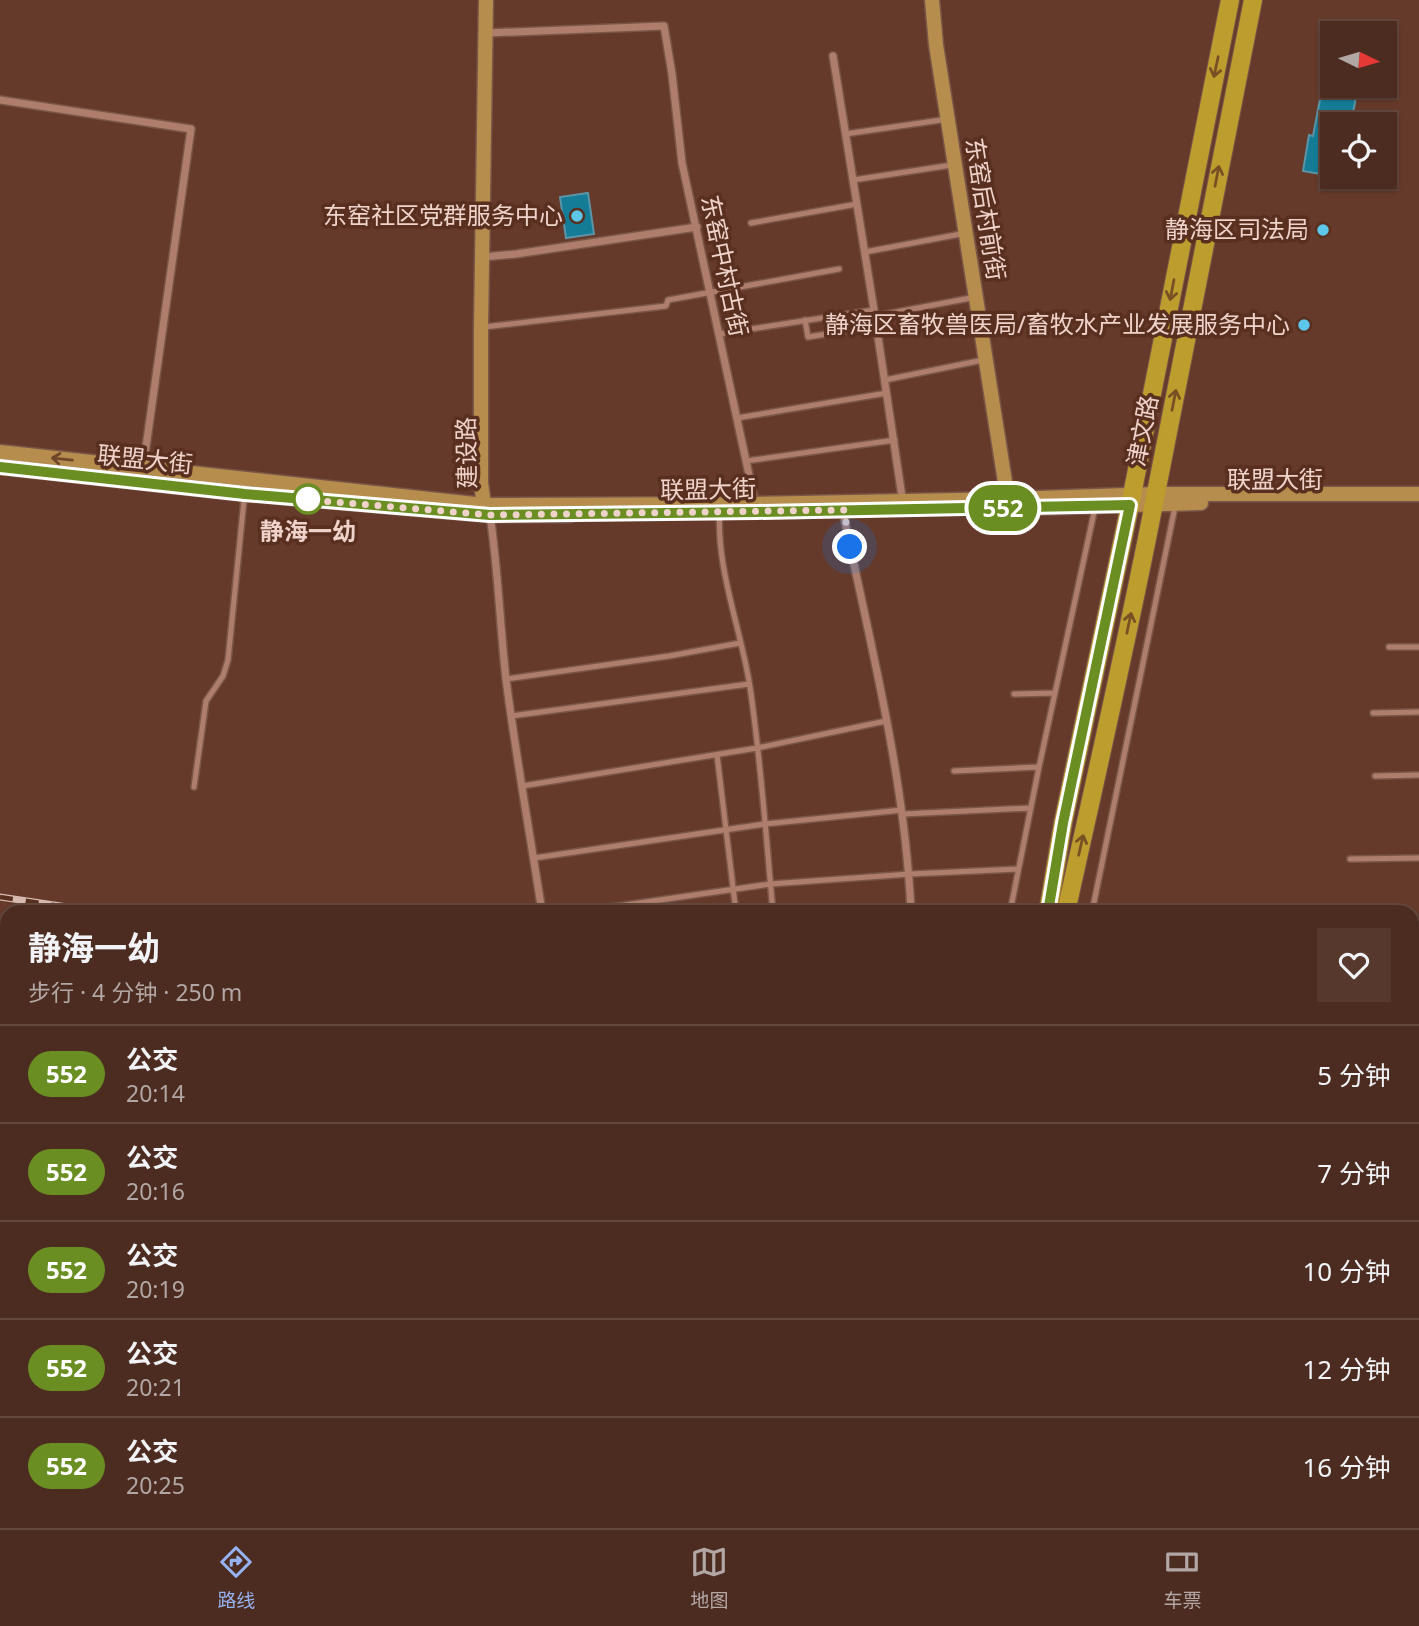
<!DOCTYPE html>
<html lang="zh">
<meta charset="utf-8">
<style>
body{margin:0;font-family:"Noto Sans","Noto Sans SC",sans-serif;background:#56382d;color:#f1f3f6;height:100vh;display:flex;flex-direction:column;font-size:26px;white-space:nowrap}
*{box-sizing:border-box;margin:0}
p{font-size:23px;color:#b2a7a5}
.icon{flex:none;width:38px;height:38px;fill:none;stroke:currentColor;stroke-width:2;stroke-linecap:round;stroke-linejoin:round}
.map{position:relative;flex:1;overflow:hidden}
.sheet{position:absolute;left:0px;top:905px;width:1419px;height:625px;display:flex;flex-direction:column;background:#4c2c20;border-radius:21px 21px 0 0;box-shadow:0 2px 5px #0004,0 0 0 2px #63483e}
.sheet>*{flex:none}
.badge{padding:0 14px;border-radius:23px;font-size:24px;line-height:46px}
.needle{width:46px;rotate:95deg}
.buttons{position:absolute;left:1320px;top:21px;display:grid;gap:14px}
.buttons a{display:grid;place-items:center;width:77px;height:77px;border-radius:0px;background:#4c2c20;box-shadow:0 2px 5px #0004,0 0 0 2px #63483e;font-size:35px}
.you{position:absolute;width:35px;height:35px;margin:-18px;border:5px solid #fff;border-radius:50%;background:#1a73e8;box-shadow:0 0 0 10px #1a73e833}
.map>.badge{position:absolute;translate:-50% -50%;box-shadow:0 0 0 4px #fff}
.round{display:grid;place-items:center;flex:none;width:74px;height:74px;border-radius:0px;background:#56382d}
.head{display:flex;align-items:center;justify-content:space-between;height:119px;padding:0 28px}
h1{font-size:33px;font-weight:700;line-height:52px}
ul{padding:0;list-style:none}
li{display:flex;align-items:center;gap:21px;height:98px;padding:0 28px;border-top:2px solid #63483e}
li div{flex:1}
li b{display:block;font-size:26px}
li em{font-style:normal}
li .badge{min-width:77px;font-weight:700;text-align:center}
.tab-bar{display:flex;justify-content:space-around;align-items:center;height:98px;border-top:2px solid #63483e;background:#4c2c20;font-size:19px;color:#b2a7a5}
.tab-bar a{display:grid;justify-items:center;gap:4px}
.tab-bar .active{color:#95b2f1}
.map>svg:first-child{display:block}
.building{fill:#157c97;stroke:#5a94a6;stroke-width:2}
.lines{fill:none;stroke-linecap:round;stroke-linejoin:round}
.lane-casing{stroke:#7a5648;stroke-width:8}
.street-casing{stroke:#7a5648;stroke-width:10}
.secondary-casing{stroke:#7a5648;stroke-width:17}
.primary-casing{stroke:#7a5648;stroke-width:20}
.lane{stroke:#ae7d6b;stroke-width:5}
.street{stroke:#ae7d6b;stroke-width:7}
.secondary{stroke:#b68d4c;stroke-width:14}
.primary{stroke:#bd9d2d;stroke-width:18}
.rail-casing{stroke:#d8b9af;stroke-width:7}
.rail{stroke:#592f20;stroke-width:4.5;stroke-dasharray:13;stroke-linecap:butt}
.oneway{stroke:#775024}
.oneway2{stroke:#70462b}
.line-casing{stroke:#fff;stroke-width:16}
.line{stroke:#6b8e23;stroke-width:10}
.walk{stroke:#efd3ca;stroke-width:7;stroke-dasharray:0 12.6}
.poi-dot{fill:#5cc7e8;stroke:#592f20;stroke-width:2.5}
.stop-dot{fill:#fff;stroke:#6b8e23;stroke-width:3.5}
.labels{text-anchor:middle;stroke-width:7;stroke-linejoin:round;paint-order:stroke}
.street-label{font-size:24px;fill:#efd3ca;stroke:#592f20}
.poi-label{font-size:24px;fill:#efd3ca;stroke:#592f20;text-anchor:end}
.stop-label{font-size:24px;font-weight:bold;fill:#efd3ca;stroke:#592f20}
</style>
<div class="map">
<svg width="1419" height="1528" viewBox="0 0 1419 1528">
<rect width="100%" height="100%" fill="#653a2a"/>
<path class="building" d="M1332,37V86H1358L1351,124H1332V176L1303,171L1309,135L1313,136Z
M588,193L594,234L566,238L560,197Z
M1412,1358L1419,1359V1395L1412,1394Z
M1154,1522H1199L1195,1528H1150Z"/>
<g class="lines">
<g class="lane-casing">
<path id="lane" d="M845,134L948,119
M853,180L952,165
M751,223L857,204
M865,252L966,233
M875,316L976,297
M805,320L808,337L876,326
M484,327L666,306L668,300L839,269
M719,334L874,310
M885,380L983,360
M737,418L887,393
M746,461L895,440
M720,507C715,567 741,628 750,687C761,761 766,837 773,912
M1389,647H1419
M506,679L669,656L740,643
M1014,694L1055,693
M1373,713L1419,712
M511,716L749,684
M717,755L736,912
M954,771L1039,767
M1375,776L1419,775
M522,786L757,748L886,721
M194,787L206,701L223,676L228,660L246,480
M903,814L1031,808
M534,858L765,824L902,810
M1350,859L1419,858
M577,912L770,884L910,874L1018,869
M1010,912L1039,767L1095,508
M1092,912L1175,507
M1412,922H1419
M1412,985L1419,986
M1412,1416H1419
M1229,1528L1232,1522"/>
</g>
<g class="street-casing">
<path id="street" d="M486,33L664,26L672,74L682,163L757,512
M833,56L874,310L904,510
M0,100L191,129L143,468
M483,257L516,254L697,227
M843,502L845,522C872,651 905,780 911,912
M490,515C498,569 500,625 506,679C516,757 530,834 542,912
M0,1206L7,1207
M1412,1267L1419,1268
M1412,1344L1419,1345
M575,1522V1528
M220,1528L221,1522"/>
</g>
<g class="secondary-casing">
<path id="secondary" d="M486,0L481,327V483L484,505L488,512
M932,0L936,45L1009,507
M0,452L484,505L755,504L1008,499L1156,494H1419
M0,467L245,494L490,515H571
M1025,508L1201,503
M1412,1300L1419,1302
M1412,1314L1419,1315
M1087,1528L1091,1522"/>
</g>
<g class="primary-casing">
<path id="primary" d="M1048,912L1063,823L1130,505L1230,0
M1066,912C1097,772 1129,633 1156,493C1189,329 1220,164 1253,0
M0,1081L7,1082
M0,1109L7,1110
M835,1522L838,1528
M857,1522L861,1528
M874,1522L896,1528
M909,1528L917,1527L927,1522
M942,1528L943,1522
M972,1528V1522"/>
</g>
<use href="#lane" class="lane"/>
<use href="#street" class="street"/>
<use href="#secondary" class="secondary"/>
<use href="#primary" class="primary"/>
<g class="rail-casing">
<path id="rail" d="M0,897L101,912
M1412,1103L1419,1104
M1412,1115L1419,1116
M1412,1152L1419,1155"/>
</g>
<use href="#rail" class="rail"/>
</g>
<defs><path id="oneway-shaft" d="M-6 0H5M1.5-3L5.5 0L1.5 3" fill="none" stroke-width="1.6" stroke-linecap="round" stroke-linejoin="round" transform="scale(1.75)"/></defs>
<g class="oneway">
<use href="#oneway-shaft" transform="translate(1216 67) rotate(102)"/>
<use href="#oneway-shaft" transform="translate(1217 176) rotate(-79)"/>
<use href="#oneway-shaft" transform="translate(1172 290) rotate(101)"/>
<use href="#oneway-shaft" transform="translate(1174 400) rotate(-79)"/>
<use href="#oneway-shaft" transform="translate(1129 623) rotate(-78)"/>
<use href="#oneway-shaft" transform="translate(1081 845) rotate(-77)"/>
</g>
<use class="oneway2" href="#oneway-shaft" transform="translate(62 459) rotate(-174)"/>
<g class="lines">
<g class="line-casing">
<path id="line" d="M0,467L245,494L490,515L757,512L1130,505L1063,823L1048,912"/>
</g>
<use href="#line" class="line"/>
<path class="walk" d="M308,499H299L490,515L844,510L850,547"/>
</g>
<g class="poi-dot">
<circle cx="577" cy="216" r="7"/>
<circle cx="1323" cy="230" r="7"/>
<circle cx="1304" cy="325" r="7"/>
</g>
<circle class="stop-dot" cx="308" cy="499" r="14"/>
<g class="labels">
<g class="street-label">
<text transform="translate(985 209) rotate(81)" y="8">东窑后村前街</text>
<text transform="translate(724 266) rotate(78)" y="8">东窑中村古街</text>
<text transform="translate(1143 431) rotate(-79)" y="8">津文路</text>
<text transform="translate(467 453) rotate(-91)" y="8">建设路</text>
<text transform="translate(145 460) rotate(6)" y="8">联盟大街</text>
<text x="1275" y="488">联盟大街</text>
<text transform="translate(708 490) rotate(-1)" y="8">联盟大街</text>
</g>
<g class="poi-label">
<text x="563" y="224">东窑社区党群服务中心</text>
<text x="1309" y="238">静海区司法局</text>
<text x="1290" y="333">静海区畜牧兽医局/畜牧水产业发展服务中心</text>
</g>
<g class="stop-label">
<text x="308" y="540">静海一幼</text>
</g>
</g>
</svg>
<div class="buttons">
<a><svg class="needle" viewBox="-14 -14 28 28"><path d="M0-13l5 13h-10z" fill="#e53935"/><path d="M0 13l5-13h-10z" fill="#b2a7a5"/></svg></a>
<a><svg class="icon" aria-label="locate" viewBox="0 0 24 24"><circle cx="12" cy="12" r="6"/><path d="M12 2v4M12 18v4M2 12h4M18 12h4"/></svg></a>
</div>
<div class="you" style="left:850px;top:547px"></div>
<b class="badge" style="left:1003px;top:508px;background:#6b8e23;color:#fff">552</b>
<section class="sheet">
<div class="head"><div><h1>静海一幼</h1><p>步行 · 4 分钟 · 250 m</p></div><a class="round"><svg class="icon" aria-label="heart" viewBox="0 0 24 24"><path d="M12 20l-8-8c-3-5 5-10 8-4 3-6 11-1 8 4z"/></svg></a></div>
<ul>
<li><span class="badge" style="background:#6b8e23;color:#fff">552</span><div><b>公交</b><p>20:14</p></div><em>5 分钟</em></li>
<li><span class="badge" style="background:#6b8e23;color:#fff">552</span><div><b>公交</b><p>20:16</p></div><em>7 分钟</em></li>
<li><span class="badge" style="background:#6b8e23;color:#fff">552</span><div><b>公交</b><p>20:19</p></div><em>10 分钟</em></li>
<li><span class="badge" style="background:#6b8e23;color:#fff">552</span><div><b>公交</b><p>20:21</p></div><em>12 分钟</em></li>
<li><span class="badge" style="background:#6b8e23;color:#fff">552</span><div><b>公交</b><p>20:25</p></div><em>16 分钟</em></li>
</ul>
</section>
</div>
<nav class="tab-bar">
<a class="active"><svg class="icon" aria-label="directions" viewBox="0 0 24 24"><path d="M12 3l9 9-9 9-9-9zM9 14v-3h6M13 9l2 2-2 2"/></svg>路线</a>
<a><svg class="icon" aria-label="map" viewBox="0 0 24 24"><path d="M3 6l6-2 6 2 6-2v14l-6 2-6-2-6 2zM9 4v14M15 6v14"/></svg>地图</a>
<a><svg class="icon" aria-label="tickets" viewBox="0 0 24 24"><path d="M3 7h18v10H3zM15 7v10"/></svg>车票</a>
</nav>
